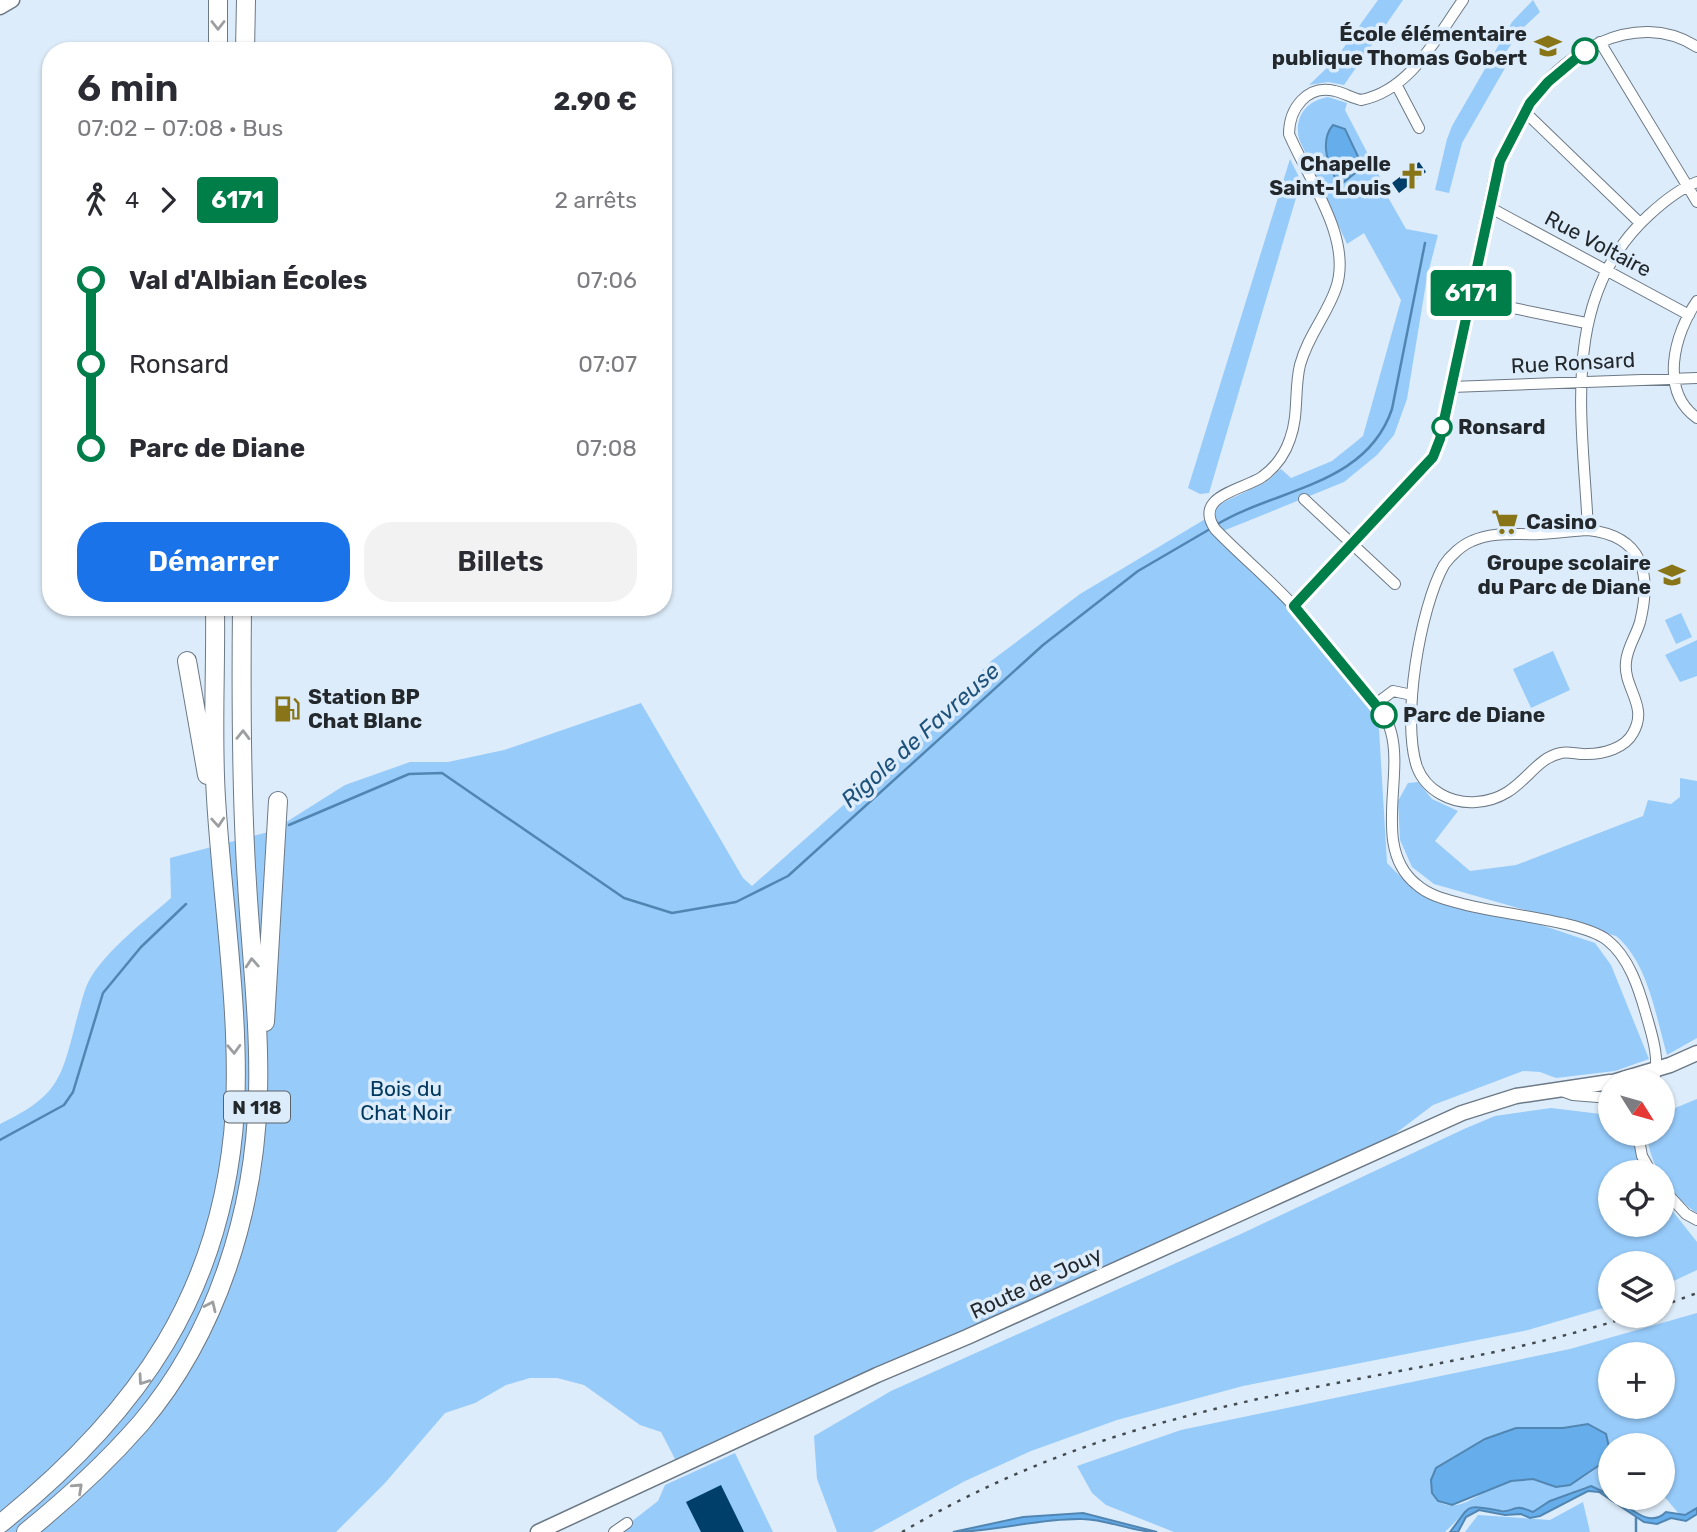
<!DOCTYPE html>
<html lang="fr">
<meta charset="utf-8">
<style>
body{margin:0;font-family:Rubik,sans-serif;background:#f2f2f3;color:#2b2b33;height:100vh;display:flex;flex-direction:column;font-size:26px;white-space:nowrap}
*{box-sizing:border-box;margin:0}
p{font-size:23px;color:#7c7c81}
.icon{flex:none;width:38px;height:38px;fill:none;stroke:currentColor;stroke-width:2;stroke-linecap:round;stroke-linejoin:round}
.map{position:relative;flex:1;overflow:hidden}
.panel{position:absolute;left:42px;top:42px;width:630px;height:574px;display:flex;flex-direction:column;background:#fff;border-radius:28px;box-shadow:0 2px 5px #0004}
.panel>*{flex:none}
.badge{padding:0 14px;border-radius:5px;font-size:24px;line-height:46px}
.needle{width:46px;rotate:127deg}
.buttons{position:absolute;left:1598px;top:1069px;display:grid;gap:14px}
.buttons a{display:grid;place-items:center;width:77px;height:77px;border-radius:50%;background:#fff;box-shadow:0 2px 5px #0004;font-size:35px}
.map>.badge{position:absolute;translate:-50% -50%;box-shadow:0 0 0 4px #fff}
.legs{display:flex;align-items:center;gap:10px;height:77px;padding:0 35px;font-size:23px}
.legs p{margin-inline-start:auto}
.overview{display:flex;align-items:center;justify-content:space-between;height:119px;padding:0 35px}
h1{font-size:38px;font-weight:600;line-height:52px}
.cta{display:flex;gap:14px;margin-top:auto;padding:14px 35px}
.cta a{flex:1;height:80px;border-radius:28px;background:#1a73e8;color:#fff;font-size:28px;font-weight:600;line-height:80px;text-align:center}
.cta a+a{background:#f2f2f3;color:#2b2b33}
ul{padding:0 35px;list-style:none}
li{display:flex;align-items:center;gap:24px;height:84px;font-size:26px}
li i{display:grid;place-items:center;width:10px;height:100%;margin:0 9px;background:currentColor}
li i::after{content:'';width:18px;height:18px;margin:-9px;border:5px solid;border-radius:50%;background:#fff}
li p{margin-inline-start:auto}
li:first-child i{background:linear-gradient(#0000 50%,currentColor 0)}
li:last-child i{background:linear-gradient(currentColor 50%,#0000 0)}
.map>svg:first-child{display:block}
.green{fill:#97cbfa;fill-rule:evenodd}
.water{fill:#66aeeb;stroke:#5286b2;stroke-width:2}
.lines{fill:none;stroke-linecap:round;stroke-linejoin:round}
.stream{stroke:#5286b2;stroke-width:2.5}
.building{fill:#003f69}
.street-casing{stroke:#6c7986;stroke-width:12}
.secondary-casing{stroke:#6c7986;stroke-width:17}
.highway-casing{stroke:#6c7986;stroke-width:20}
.street{stroke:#fff;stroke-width:10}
.secondary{stroke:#fff;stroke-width:14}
.highway{stroke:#fff;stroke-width:18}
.rail{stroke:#434a50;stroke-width:2.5;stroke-dasharray:3.5 7;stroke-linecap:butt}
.oneway{stroke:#9c9ea0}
.line-1-casing{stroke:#fff;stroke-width:16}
.line-1{stroke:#007e49;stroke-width:10}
.stop-1-dot{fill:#fff;stroke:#007e49;stroke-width:3.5}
.labels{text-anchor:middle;stroke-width:7;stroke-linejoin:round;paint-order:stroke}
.shield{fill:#ddecfa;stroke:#5b636a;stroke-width:2}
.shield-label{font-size:19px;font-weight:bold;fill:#23282d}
.poi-label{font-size:21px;font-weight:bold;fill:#23282d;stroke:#ddecfa;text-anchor:end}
.street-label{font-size:21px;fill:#23282d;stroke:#ddecfa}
.stop-label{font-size:21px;font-weight:bold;fill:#23282d;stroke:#ddecfa;text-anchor:start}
.park-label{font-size:21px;fill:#00385f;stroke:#ddecfa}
.water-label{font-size:23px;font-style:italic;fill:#1f527b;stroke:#ddecfa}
</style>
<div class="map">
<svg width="1697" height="1532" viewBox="0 0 1697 1532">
<rect width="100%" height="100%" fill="#ddecfa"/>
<path class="green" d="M1378,0H1403L1344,85L1328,82L1309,85L1334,61Z
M1533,0L1540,12L1522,29L1498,63L1505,68L1462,143L1449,193L1435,190L1447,139L1452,126L1512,22Z
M1328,97L1347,103L1345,110L1382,181L1381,185L1406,229L1438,235L1427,277L1407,399L1394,435L1377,455L1344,482L1223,531L1219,528L1213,512L1222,503L1266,482L1281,469L1291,478L1332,461L1363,436L1401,300L1364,233L1347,244L1299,139C1294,117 1306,101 1328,97Z
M1290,159L1301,181L1209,493L1200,494L1188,488Z
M1207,518L1282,594L1360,687L1379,729L1387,863L1403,879L1595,943L1611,965L1649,1059L1615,1071L1556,1078L1540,1072L1523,1071L1433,1105L1379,1146L676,1461L661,1432L640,1425L584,1385L557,1378H530L506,1385L475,1403L445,1413L385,1483L336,1532H0V1124C60,1095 61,1079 77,1018C81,1005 84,988 91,977C111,946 144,922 171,898L170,858L272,831L345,785L410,762H448L504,750L641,703L743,878L752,886L910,746L991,661L1080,594Z
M1681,613L1692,637L1676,644L1665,620Z
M1697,640V676L1680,682L1665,655Z
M1553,651L1570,690L1531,708L1513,669Z
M1680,778L1697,781V1038L1667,1055C1656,1017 1648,962 1616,936L1434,884L1412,867L1400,840L1398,801L1408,783L1418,782L1432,799L1458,811L1435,841L1470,871L1516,865L1643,816L1648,800L1671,804L1680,797Z
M1697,1099V1213C1671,1196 1649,1165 1647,1134H1662L1663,1113Z
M1551,1108L1609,1115L1610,1134H1630L1644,1172H1610V1225H1662L1663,1199L1697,1242V1270L1663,1286L1662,1264H1610V1306L1528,1330L1243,1386L1117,1420L1031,1451L965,1481L872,1532H837L817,1479L814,1436L891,1391L1243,1233L1464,1129L1495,1116Z
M1697,1313V1508L1690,1514L1680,1515L1663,1495L1662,1446H1610V1495L1585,1487L1550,1501L1533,1512L1469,1508L1445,1532H1174L1106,1505L1092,1493L1077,1466L1181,1430L1570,1349ZM1610,1354H1662V1407H1610ZM1588,1424L1606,1434L1601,1464C1552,1508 1548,1467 1501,1483C1486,1489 1464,1509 1447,1505C1434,1502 1430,1491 1431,1480L1447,1461L1485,1439L1516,1428H1563Z
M735,1453L773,1532H624L622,1529L658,1501L665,1485Z
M1583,1502L1590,1532H1465L1478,1515L1550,1520Z"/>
<path class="water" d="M1333,125L1345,129L1363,167L1340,185C1328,169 1319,141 1333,125Z
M1588,1424L1606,1434L1609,1447L1601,1464L1570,1485L1556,1487L1533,1479L1511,1481L1452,1505L1438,1501L1432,1493L1431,1480L1436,1468L1485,1439L1516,1428H1563Z
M1591,1486L1610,1495V1498H1615C1630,1507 1649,1529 1666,1512L1685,1515L1697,1508V1514L1686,1521L1671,1518L1657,1524L1644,1522L1599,1492L1588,1491L1540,1516L1530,1518L1521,1514L1505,1515L1479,1510L1466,1517L1458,1532H1450C1472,1504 1463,1504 1501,1511C1508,1512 1511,1509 1517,1508C1522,1507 1528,1510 1533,1512L1550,1501Z
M1083,1513L1157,1532C1131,1532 1107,1519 1082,1519C1038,1518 996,1532 953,1532L1023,1517Z"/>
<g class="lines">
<path class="stream" d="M1216,525C1277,488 1366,486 1392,409L1425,243
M289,825L409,774L442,773L624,898L672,913L736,902L788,876L1043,645L1138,571L1210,529
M0,1140L64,1105L73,1092L103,993L141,947L186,904
M1636,1532V1518"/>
</g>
<path class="building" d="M1419,162L1426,172L1399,193L1392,183Z
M721,1485L744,1532H701L686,1502Z"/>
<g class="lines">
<g class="street-casing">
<path id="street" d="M1463,0C1436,38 1411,90 1361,100C1352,98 1344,93 1335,91C1307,84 1289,109 1289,134C1308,179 1353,239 1336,288C1327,315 1308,335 1300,365C1294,389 1299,415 1290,439C1285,454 1276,467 1262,477C1242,490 1193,496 1215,529C1240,555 1267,577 1291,603C1311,625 1329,650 1348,673C1364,692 1384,707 1391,732C1404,778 1372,848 1416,884C1428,895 1444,899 1459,903C1495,914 1581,920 1607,940C1629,957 1639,989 1646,1014C1652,1035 1661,1061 1653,1082
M1600,42L1697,202
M1396,84L1419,128
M1524,111L1640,223
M1489,207L1689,315
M1469,299L1586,323
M1697,301C1674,334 1659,391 1697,418
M1451,387L1697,378
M1304,499L1395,584
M1588,530C1643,536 1652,573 1640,622C1636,636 1627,648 1626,662C1623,688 1649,706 1633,733C1625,748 1604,754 1587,754C1579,755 1569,751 1561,753C1530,759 1522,799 1476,802C1452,804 1426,791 1417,767C1401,720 1420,608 1444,565C1450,556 1462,545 1472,541C1494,531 1517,535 1540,534C1556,533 1572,531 1588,530Z
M1588,530C1583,421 1558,298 1649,215C1663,202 1679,189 1697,182
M1294,606L1422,471L1437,448L1494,180C1502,156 1511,133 1524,111C1558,54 1635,7 1697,47
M1377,703L1393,691L1412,695
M1562,1091L1573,1095L1610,1098
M1638,1134L1642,1156L1651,1172
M1662,1188L1686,1214L1697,1220
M614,1532L627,1523"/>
</g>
<g class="secondary-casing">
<path id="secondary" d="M0,7L12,0
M1613,1082L1670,1065L1697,1053
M538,1532L877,1375L967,1337L1462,1113L1516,1096L1610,1082"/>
</g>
<g class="highway-casing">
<path id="highway" d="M218,51V0
M245,51L246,0
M187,661L207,775
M265,1022L278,801
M0,1524C138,1413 224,1292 235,1110C240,1010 222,899 216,798C212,735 216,671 215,607
M26,1532C67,1499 106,1463 141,1423C217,1333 255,1211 258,1094C260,1024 251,953 247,883C241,791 241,699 242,607"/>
</g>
<use href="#street" class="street"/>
<use href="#secondary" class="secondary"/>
<use href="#highway" class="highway"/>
<path class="rail" d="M1662,1306L1697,1293
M902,1532C987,1482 1080,1444 1176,1419C1326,1378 1483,1364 1631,1316"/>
</g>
<defs><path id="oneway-chevron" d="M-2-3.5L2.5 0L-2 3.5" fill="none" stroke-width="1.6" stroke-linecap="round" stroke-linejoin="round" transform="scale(1.75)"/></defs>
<g class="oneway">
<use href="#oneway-chevron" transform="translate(218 25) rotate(90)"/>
<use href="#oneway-chevron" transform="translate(243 735) rotate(-89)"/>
<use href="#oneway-chevron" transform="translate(218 822) rotate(86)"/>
<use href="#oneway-chevron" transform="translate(252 963) rotate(-94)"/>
<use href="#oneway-chevron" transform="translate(234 1049) rotate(88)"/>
<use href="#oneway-chevron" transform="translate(211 1306) rotate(-65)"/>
<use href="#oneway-chevron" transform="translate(143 1380) rotate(125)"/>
<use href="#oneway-chevron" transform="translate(78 1488) rotate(-43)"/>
</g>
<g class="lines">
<g class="line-1-casing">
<path id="line-1" d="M1384,715L1294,606L1433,457L1440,439L1500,161L1530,103L1548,82L1585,51"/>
</g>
<use href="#line-1" class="line-1"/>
</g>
<defs>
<g id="school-bare" transform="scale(2.1)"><path d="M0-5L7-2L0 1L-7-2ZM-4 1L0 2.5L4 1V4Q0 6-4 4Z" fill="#887518" stroke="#ddecfa" stroke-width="2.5" paint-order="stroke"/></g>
<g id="church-bare" transform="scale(2.1)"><path d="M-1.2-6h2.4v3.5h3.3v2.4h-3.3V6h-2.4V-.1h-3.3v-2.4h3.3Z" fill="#887518" stroke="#ddecfa" stroke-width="2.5" paint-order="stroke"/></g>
<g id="supermarket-bare" transform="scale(2.1)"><path d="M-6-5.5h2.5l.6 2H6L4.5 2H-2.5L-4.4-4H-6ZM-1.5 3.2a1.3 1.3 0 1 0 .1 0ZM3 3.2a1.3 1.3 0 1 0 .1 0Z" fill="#887518" stroke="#ddecfa" stroke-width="2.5" paint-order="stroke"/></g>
<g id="fuel-bare" transform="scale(2.1)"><path d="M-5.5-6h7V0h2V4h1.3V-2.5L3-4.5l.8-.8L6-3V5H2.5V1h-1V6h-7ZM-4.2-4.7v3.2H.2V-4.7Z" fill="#887518" stroke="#ddecfa" stroke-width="2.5" paint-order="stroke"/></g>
</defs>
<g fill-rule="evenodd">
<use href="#school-bare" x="1548" y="46"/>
<use href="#church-bare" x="1412" y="176"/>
<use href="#supermarket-bare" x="1505" y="522"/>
<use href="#school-bare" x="1672" y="575"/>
<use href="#fuel-bare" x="287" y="709"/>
</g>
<g class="stop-1-dot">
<circle cx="1585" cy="51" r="12"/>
<circle cx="1442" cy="427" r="9"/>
<circle cx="1384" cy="715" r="12"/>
</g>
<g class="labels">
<rect class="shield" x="224" y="1091.5" width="66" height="31" rx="5"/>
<g class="shield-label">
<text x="257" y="1114">N 118</text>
</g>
<g class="poi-label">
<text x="1527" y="41">École élémentaire<tspan x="1527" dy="24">publique Thomas Gobert</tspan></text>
<text x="1391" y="171">Chapelle<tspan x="1391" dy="24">Saint-Louis</tspan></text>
<text x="1526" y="529" text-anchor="start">Casino</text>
<text x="1651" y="570">Groupe scolaire<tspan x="1651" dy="24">du Parc de Diane</tspan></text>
<text x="308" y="704" text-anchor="start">Station BP<tspan x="308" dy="24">Chat Blanc</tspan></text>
</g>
<g class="street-label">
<text transform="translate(1598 244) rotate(28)" y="7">Rue Voltaire</text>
<text transform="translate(1573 363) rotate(-3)" y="7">Rue Ronsard</text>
<text transform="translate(1036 1283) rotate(-25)" y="7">Route de Jouy</text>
</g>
<g class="stop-label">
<text x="1458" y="434">Ronsard</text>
<text x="1403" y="722">Parc de Diane</text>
</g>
<g class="park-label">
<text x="406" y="1096">Bois du<tspan x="406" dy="24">Chat Noir</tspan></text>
</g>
<g class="water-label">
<text transform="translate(920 735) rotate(-42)" y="8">Rigole de Favreuse</text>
</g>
</g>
</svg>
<div class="buttons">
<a><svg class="needle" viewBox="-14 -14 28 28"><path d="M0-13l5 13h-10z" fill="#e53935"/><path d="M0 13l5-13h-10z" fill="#7c7c81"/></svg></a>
<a><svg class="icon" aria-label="locate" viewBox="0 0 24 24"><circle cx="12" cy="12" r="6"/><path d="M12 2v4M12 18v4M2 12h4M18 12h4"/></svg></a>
<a><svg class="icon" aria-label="layers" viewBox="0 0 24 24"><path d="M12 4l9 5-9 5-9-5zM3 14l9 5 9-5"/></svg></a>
<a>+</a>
<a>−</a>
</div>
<b class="badge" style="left:1471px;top:293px;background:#007e49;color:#fff">6171</b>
<section class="panel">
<div class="overview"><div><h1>6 min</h1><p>07:02 – 07:08 · Bus</p></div><b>2.90 €</b></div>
<div class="legs"><svg class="icon" aria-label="walk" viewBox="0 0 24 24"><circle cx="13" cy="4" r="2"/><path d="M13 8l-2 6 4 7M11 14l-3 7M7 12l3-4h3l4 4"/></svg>4<svg class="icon" aria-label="forward" viewBox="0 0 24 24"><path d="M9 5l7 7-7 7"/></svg><b class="badge" style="background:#007e49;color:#fff">6171</b><p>2 arrêts</p></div>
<ul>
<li><i style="color:#007e49"></i><b>Val d'Albian Écoles</b><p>07:06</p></li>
<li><i style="color:#007e49"></i><span>Ronsard</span><p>07:07</p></li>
<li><i style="color:#007e49"></i><b>Parc de Diane</b><p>07:08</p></li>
</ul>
<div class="cta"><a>Démarrer</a><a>Billets</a></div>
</section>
</div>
